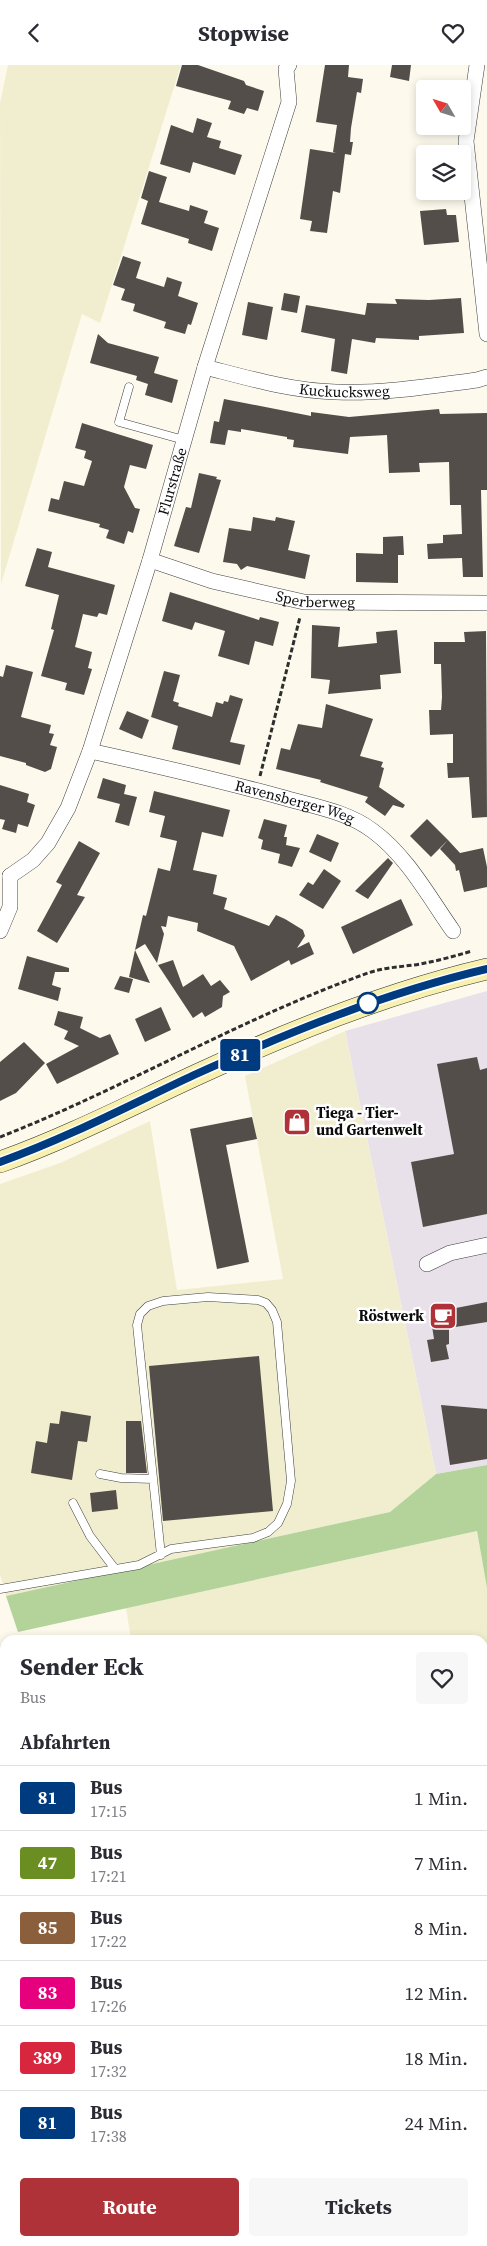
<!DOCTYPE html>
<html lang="de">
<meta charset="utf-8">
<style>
body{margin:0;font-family:"Source Serif 4",serif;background:#f7f7f7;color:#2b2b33;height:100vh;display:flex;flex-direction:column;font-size:19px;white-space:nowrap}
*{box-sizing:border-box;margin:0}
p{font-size:16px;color:#7c7c81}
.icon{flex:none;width:28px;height:28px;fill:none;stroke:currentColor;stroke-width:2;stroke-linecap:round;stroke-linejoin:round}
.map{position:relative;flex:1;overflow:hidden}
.drawer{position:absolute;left:0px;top:1570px;width:488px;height:611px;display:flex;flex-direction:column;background:#fff;border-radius:15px 15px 0 0;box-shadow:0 2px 8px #0003}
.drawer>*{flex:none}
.badge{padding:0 10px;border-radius:4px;font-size:18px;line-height:32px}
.needle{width:32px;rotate:309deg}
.fabs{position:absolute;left:416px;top:15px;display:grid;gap:10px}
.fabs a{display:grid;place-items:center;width:55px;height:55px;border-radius:5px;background:#fff;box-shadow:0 2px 8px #0003;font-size:25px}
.map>.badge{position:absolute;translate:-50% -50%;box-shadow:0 0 0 2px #fff}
h2{padding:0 20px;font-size:19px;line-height:45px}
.round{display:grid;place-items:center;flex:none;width:52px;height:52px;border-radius:5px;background:#f7f7f7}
.headline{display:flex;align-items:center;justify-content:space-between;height:85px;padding:0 20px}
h1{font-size:24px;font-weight:700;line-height:38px}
.cta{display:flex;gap:10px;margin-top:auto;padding:10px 20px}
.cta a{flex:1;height:58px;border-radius:5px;background:#ae3237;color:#fff;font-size:20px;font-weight:700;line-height:58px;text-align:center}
.cta a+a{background:#f7f7f7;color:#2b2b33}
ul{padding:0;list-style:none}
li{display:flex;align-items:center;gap:15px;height:65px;padding:0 20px;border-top:1px solid #e1e1e2}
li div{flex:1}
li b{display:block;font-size:19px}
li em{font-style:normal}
li .badge{min-width:55px;font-weight:700;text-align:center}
header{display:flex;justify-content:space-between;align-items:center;height:65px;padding:0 20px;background:#fff;font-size:22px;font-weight:700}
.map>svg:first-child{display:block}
.industrial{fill:#e9e1ea}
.farmland{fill:#f1eed0}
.forest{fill:#b4d39b}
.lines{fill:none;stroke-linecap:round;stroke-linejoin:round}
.stream{stroke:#458dbf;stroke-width:5}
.building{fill:#544e4a}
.lane-casing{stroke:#3f3f3f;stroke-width:9}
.street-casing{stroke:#3f3f3f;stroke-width:16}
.secondary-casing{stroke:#2e2e2e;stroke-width:22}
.path{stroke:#2e2e2e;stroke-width:3;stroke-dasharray:5 2.5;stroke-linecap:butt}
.lane{stroke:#fff;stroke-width:8}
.street{stroke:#fff;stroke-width:15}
.secondary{stroke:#f7f0af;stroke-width:21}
.line-casing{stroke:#fff;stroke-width:11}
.line{stroke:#003b80;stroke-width:8}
.stop-dot{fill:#fff;stroke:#003b80;stroke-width:2.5}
.labels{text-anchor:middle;stroke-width:5;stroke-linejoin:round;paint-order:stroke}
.street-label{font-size:15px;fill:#0c0c0c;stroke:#fff}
.poi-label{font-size:15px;font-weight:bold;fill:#0c0c0c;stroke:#fff;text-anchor:start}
</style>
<header><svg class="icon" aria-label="back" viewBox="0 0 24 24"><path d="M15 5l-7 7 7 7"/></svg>Stopwise<svg class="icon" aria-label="heart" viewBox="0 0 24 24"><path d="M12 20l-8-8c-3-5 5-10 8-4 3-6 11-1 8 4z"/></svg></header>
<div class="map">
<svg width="487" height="2181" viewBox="0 0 487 2181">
<rect width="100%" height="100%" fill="#fdfaed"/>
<path class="industrial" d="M487,926V1400L436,1409L345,966Z"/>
<path class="farmland" d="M8,0H181L100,258L82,249L1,519L0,38Z
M345,966L436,1409L390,1447L6,1531L0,1509V1119L60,1098L150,1056L177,1225L283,1214L245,1011Z
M477,1466L487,1523V1861L482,1860V1575H131L126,1543Z
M0,1870L5,1876V2176H242L178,2181H0Z
M483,1889L487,1891V2152H483Z"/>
<path class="forest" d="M487,1400V1523L477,1466L18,1567L6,1531L390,1447L436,1409Z"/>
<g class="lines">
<path class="stream" d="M0,1819L5,1825"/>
</g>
<path class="building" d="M182,0H198L244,16L246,20L264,26L258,46L247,43L244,49L228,44L231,36L176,21Z
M325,0H349L348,12L363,14L361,28L357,27L351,63L350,77H353L351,90L345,89L340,128L333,126L327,168L310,166L312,156L300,154L310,84L336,88L333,87L337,60L316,57Z
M392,0H411L409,16L390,12Z
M197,53L212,58L207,72L221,76L219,83L242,90L235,110L193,97L190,108L160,99L171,60L193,68Z
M149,106L167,112L159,137L189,146L190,140L208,146L204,158L219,163L212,186L188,178L189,174L141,159L148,136L141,133Z
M446,144L447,150H456L459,177L424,180L420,146Z
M123,191L141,197L136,213L164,222L167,212L182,217L178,231L198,238L191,260L188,259L185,269L164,263L166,257L133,246L135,239L121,235L125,224L113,220Z
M284,228L300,231L297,248L281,245Z
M461,233L464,268L419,271V275L376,273L375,278L352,274L347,309L331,306L335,274L301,267L306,240L365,250L367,238L397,239L395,234L429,235Z
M248,237L273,242L267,275L242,270Z
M98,269L108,278L159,292L154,308L178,315L172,338L145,330L148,319L136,315L137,311L90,298Z
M224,334L311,351V347L349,352L439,344L440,349L487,348V425H481L483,512H463L462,493L428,494L427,479L443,478V470L462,469L461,440H450L449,397L419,398L420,407L389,408L387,370L350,372L348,389L293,382L294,375L287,374V372L241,364V367L228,365L225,380L210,378L214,356L219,357Z
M82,358L153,380L146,404L130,400L124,422L135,443L140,444L133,468L128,466L124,479L106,473L109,465L99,462L100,459L48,446L51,433L59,435L64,416L84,421L92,396L84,393L86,386L75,383Z
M199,408L217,412L216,414L221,415L199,488L174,481L186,442L191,443Z
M253,452L275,456L276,452L295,456L288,485L310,490L305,514L247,501L241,505L237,499L223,497L229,463L251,466Z
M403,471L404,490H398V518L356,517V488L383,489V472Z
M37,483L52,487L48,502L115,520L107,550L99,548L97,552L83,549L75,582L92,587L88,603L92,604L84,630L65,625L67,618L41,611L54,565L51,564L59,530L25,521Z
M170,527L259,555L260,552L279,557L273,581L255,576L249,600L218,591L225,566L195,557L192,565L162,556Z
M312,560L340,562L338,582L377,578L376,567L397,565L401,608L380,610L381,624L328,629L330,615L311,613Z
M486,566L487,752L472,753L469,712L448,713L447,698H453V669L430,670L429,645H441L442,632L441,599H434V577H465L464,567Z
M6,600L33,607L21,652L51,660L49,668L54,669L50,680L57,682L51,704L45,707L26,700V698L0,691V611L3,612Z
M164,606L180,610L173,636L179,638L178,641L212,652L216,637L223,639L224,636L228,637L230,630L243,634L230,677L245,680L240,700L172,684L178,661L151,652Z
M326,639L373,654L360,691L383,697L381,702L384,703L379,722L405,740L403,743L393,740L385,751L365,737L368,732L320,717L321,715L276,704L281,683L290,685L298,659L322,663Z
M127,646L149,655L142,674L119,664Z
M103,713L126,720L124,729L137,732L129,761L115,757L120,739L97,733Z
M0,720L29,729L27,737L35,740L28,762L18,759L16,768L2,764L5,755L0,754Z
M154,726L230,745L223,772L202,767L193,805L217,810L213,829L227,833L224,844L269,861L276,850L285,854L303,865L305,871L297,883L309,877L314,889L291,900L289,895L251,916L234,881L197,866L198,858L168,851L166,862L161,861L164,869L157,898L145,879L135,885L143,850L146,851L158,803L170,806L177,776L160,772L165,751L149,747Z
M264,754L287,760L284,772H287L286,780L300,783L292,802L278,798L280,789L261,784L263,775L258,773Z
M427,754L448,775L431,792L410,771Z
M317,769L339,778L331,797L309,787Z
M448,775L460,788L483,783L487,802V822L464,827L459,805L456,806L455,800L440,784Z
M79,776L100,788L77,830L85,832L57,878L37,866L62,820L56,817Z
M388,793L393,798L368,834L355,826Z
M324,804L341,816L323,844L299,830L308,817L313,820Z
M401,834L413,860L353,889L341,862Z
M135,885L150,918L129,912Z
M27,891L69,903V907H55L52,920L61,923L58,936L18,924Z
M173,895L183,922L203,909L211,921L220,915L230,927L223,931L222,942L205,952L202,947L193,953L158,900Z
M120,911L133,914L129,928L114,924Z
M161,942L171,965L145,977L135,954Z
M58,946L83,952L80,963L100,973L110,969L119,989L57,1019L46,999L79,981L64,974L68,966L54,960Z
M24,977L45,998L16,1028L0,1036V997Z
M477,992L480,1005L487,1003V1149L423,1162L411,1097L454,1089L437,999Z
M252,1052L257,1074L226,1080L249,1197L217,1204L190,1064Z
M487,1237V1257L449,1263V1279L446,1280L449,1294L431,1297L427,1275L434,1274L430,1248Z
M259,1291L273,1446L163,1456L149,1301Z
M441,1340L487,1344V1394L450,1400Z
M61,1346L91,1351L87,1377L78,1376L72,1415L31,1408L36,1376L47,1378L50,1358L59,1359Z
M126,1356H141L147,1408H126Z
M116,1425L118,1444L92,1447L90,1428Z"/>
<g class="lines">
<g class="lane-casing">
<path id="lane" d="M129,322L119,357L184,375
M100,1409L121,1413L153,1414
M73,1438L90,1471L115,1504
M0,1524L139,1500L171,1484L253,1473L268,1467L278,1458L287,1439L291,1416L277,1257L272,1245L266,1238L258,1235L208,1232L163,1236L148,1241L140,1249L137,1260L161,1490"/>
</g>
<g class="street-casing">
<g id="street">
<path d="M477,0L466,76L487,269"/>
<path id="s1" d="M205,302C248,313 291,326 336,327C383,329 431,321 477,315L487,312"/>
<path id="s2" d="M150,495L212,516L304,537L487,538"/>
<path id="s3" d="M90,686C154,700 218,715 281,732C312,741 347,746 373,766C407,791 429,832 453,866"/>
<path id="s4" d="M10,811L33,795L48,778L68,743L90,686L150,495L205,302L289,37L286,4L289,0"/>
<path d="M0,866L10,842V811"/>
<path d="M427,1199L450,1188L487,1180"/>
<path d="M482,2168H487"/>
<path d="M327,2181L390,2176"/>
</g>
</g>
<g class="secondary-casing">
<path id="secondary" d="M0,1097C70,1072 137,1037 205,1006C296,964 389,927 487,904"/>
</g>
<path class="path" d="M260,711L300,552
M0,1072C125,1023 241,953 368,908C385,902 402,902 420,899C437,896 455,891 472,886"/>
<use href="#lane" class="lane"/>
<use href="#street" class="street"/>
<use href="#secondary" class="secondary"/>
</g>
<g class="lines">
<g class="line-casing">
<path id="line" d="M0,1097C67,1073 130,1040 194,1010C289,967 385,928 487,904"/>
</g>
<use href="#line" class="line"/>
</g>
<defs>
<g id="shop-square" transform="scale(1.4375)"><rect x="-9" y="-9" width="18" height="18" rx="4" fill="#ae3237" stroke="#fff"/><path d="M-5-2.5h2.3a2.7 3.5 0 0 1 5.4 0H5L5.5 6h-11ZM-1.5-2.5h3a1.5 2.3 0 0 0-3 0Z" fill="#fff"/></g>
<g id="cafe-square" transform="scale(1.4375)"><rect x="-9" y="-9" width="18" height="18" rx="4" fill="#ae3237" stroke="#fff"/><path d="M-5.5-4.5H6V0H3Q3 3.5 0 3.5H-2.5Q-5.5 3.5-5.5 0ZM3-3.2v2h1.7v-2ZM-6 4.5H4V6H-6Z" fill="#fff"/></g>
</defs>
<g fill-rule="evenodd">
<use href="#shop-square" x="297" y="1057"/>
<use href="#cafe-square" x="443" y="1251"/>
</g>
<circle class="stop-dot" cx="368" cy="938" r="10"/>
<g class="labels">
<g class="street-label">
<text dy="5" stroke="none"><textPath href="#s1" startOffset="142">Kuckucksweg</textPath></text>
<text dy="5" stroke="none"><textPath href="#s4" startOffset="434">Flurstraße</textPath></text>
<text dy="5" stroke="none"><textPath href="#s2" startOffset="171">Sperberweg</textPath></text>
<text dy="5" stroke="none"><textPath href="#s3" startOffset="211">Ravensberger Weg</textPath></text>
</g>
<g class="poi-label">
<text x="316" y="1053">Tiega - Tier-<tspan x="316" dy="17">und Gartenwelt</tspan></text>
<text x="424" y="1256" text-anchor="end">Röstwerk</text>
</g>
</g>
</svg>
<div class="fabs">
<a><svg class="needle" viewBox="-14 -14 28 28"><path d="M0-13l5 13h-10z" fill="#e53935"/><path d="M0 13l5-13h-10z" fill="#7c7c81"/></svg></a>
<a><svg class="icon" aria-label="layers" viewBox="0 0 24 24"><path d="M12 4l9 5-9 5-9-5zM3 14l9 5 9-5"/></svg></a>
</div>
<b class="badge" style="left:240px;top:990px;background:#003b80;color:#fff">81</b>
<section class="drawer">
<div class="headline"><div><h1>Sender Eck</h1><p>Bus</p></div><a class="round"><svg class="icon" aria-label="heart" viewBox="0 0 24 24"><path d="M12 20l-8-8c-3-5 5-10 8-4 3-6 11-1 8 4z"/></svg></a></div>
<h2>Abfahrten</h2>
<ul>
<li><span class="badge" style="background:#003b80;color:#fff">81</span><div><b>Bus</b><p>17:15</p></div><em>1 Min.</em></li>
<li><span class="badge" style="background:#6b8e23;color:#fff">47</span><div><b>Bus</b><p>17:21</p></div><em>7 Min.</em></li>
<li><span class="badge" style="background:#8b5e3c;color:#fff">85</span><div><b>Bus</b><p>17:22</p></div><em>8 Min.</em></li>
<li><span class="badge" style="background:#e6007e;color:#fff">83</span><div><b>Bus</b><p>17:26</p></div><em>12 Min.</em></li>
<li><span class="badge" style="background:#d7263d;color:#fff">389</span><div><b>Bus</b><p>17:32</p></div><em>18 Min.</em></li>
<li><span class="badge" style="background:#003b80;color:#fff">81</span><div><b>Bus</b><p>17:38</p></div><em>24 Min.</em></li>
</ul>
<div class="cta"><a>Route</a><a>Tickets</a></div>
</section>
</div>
